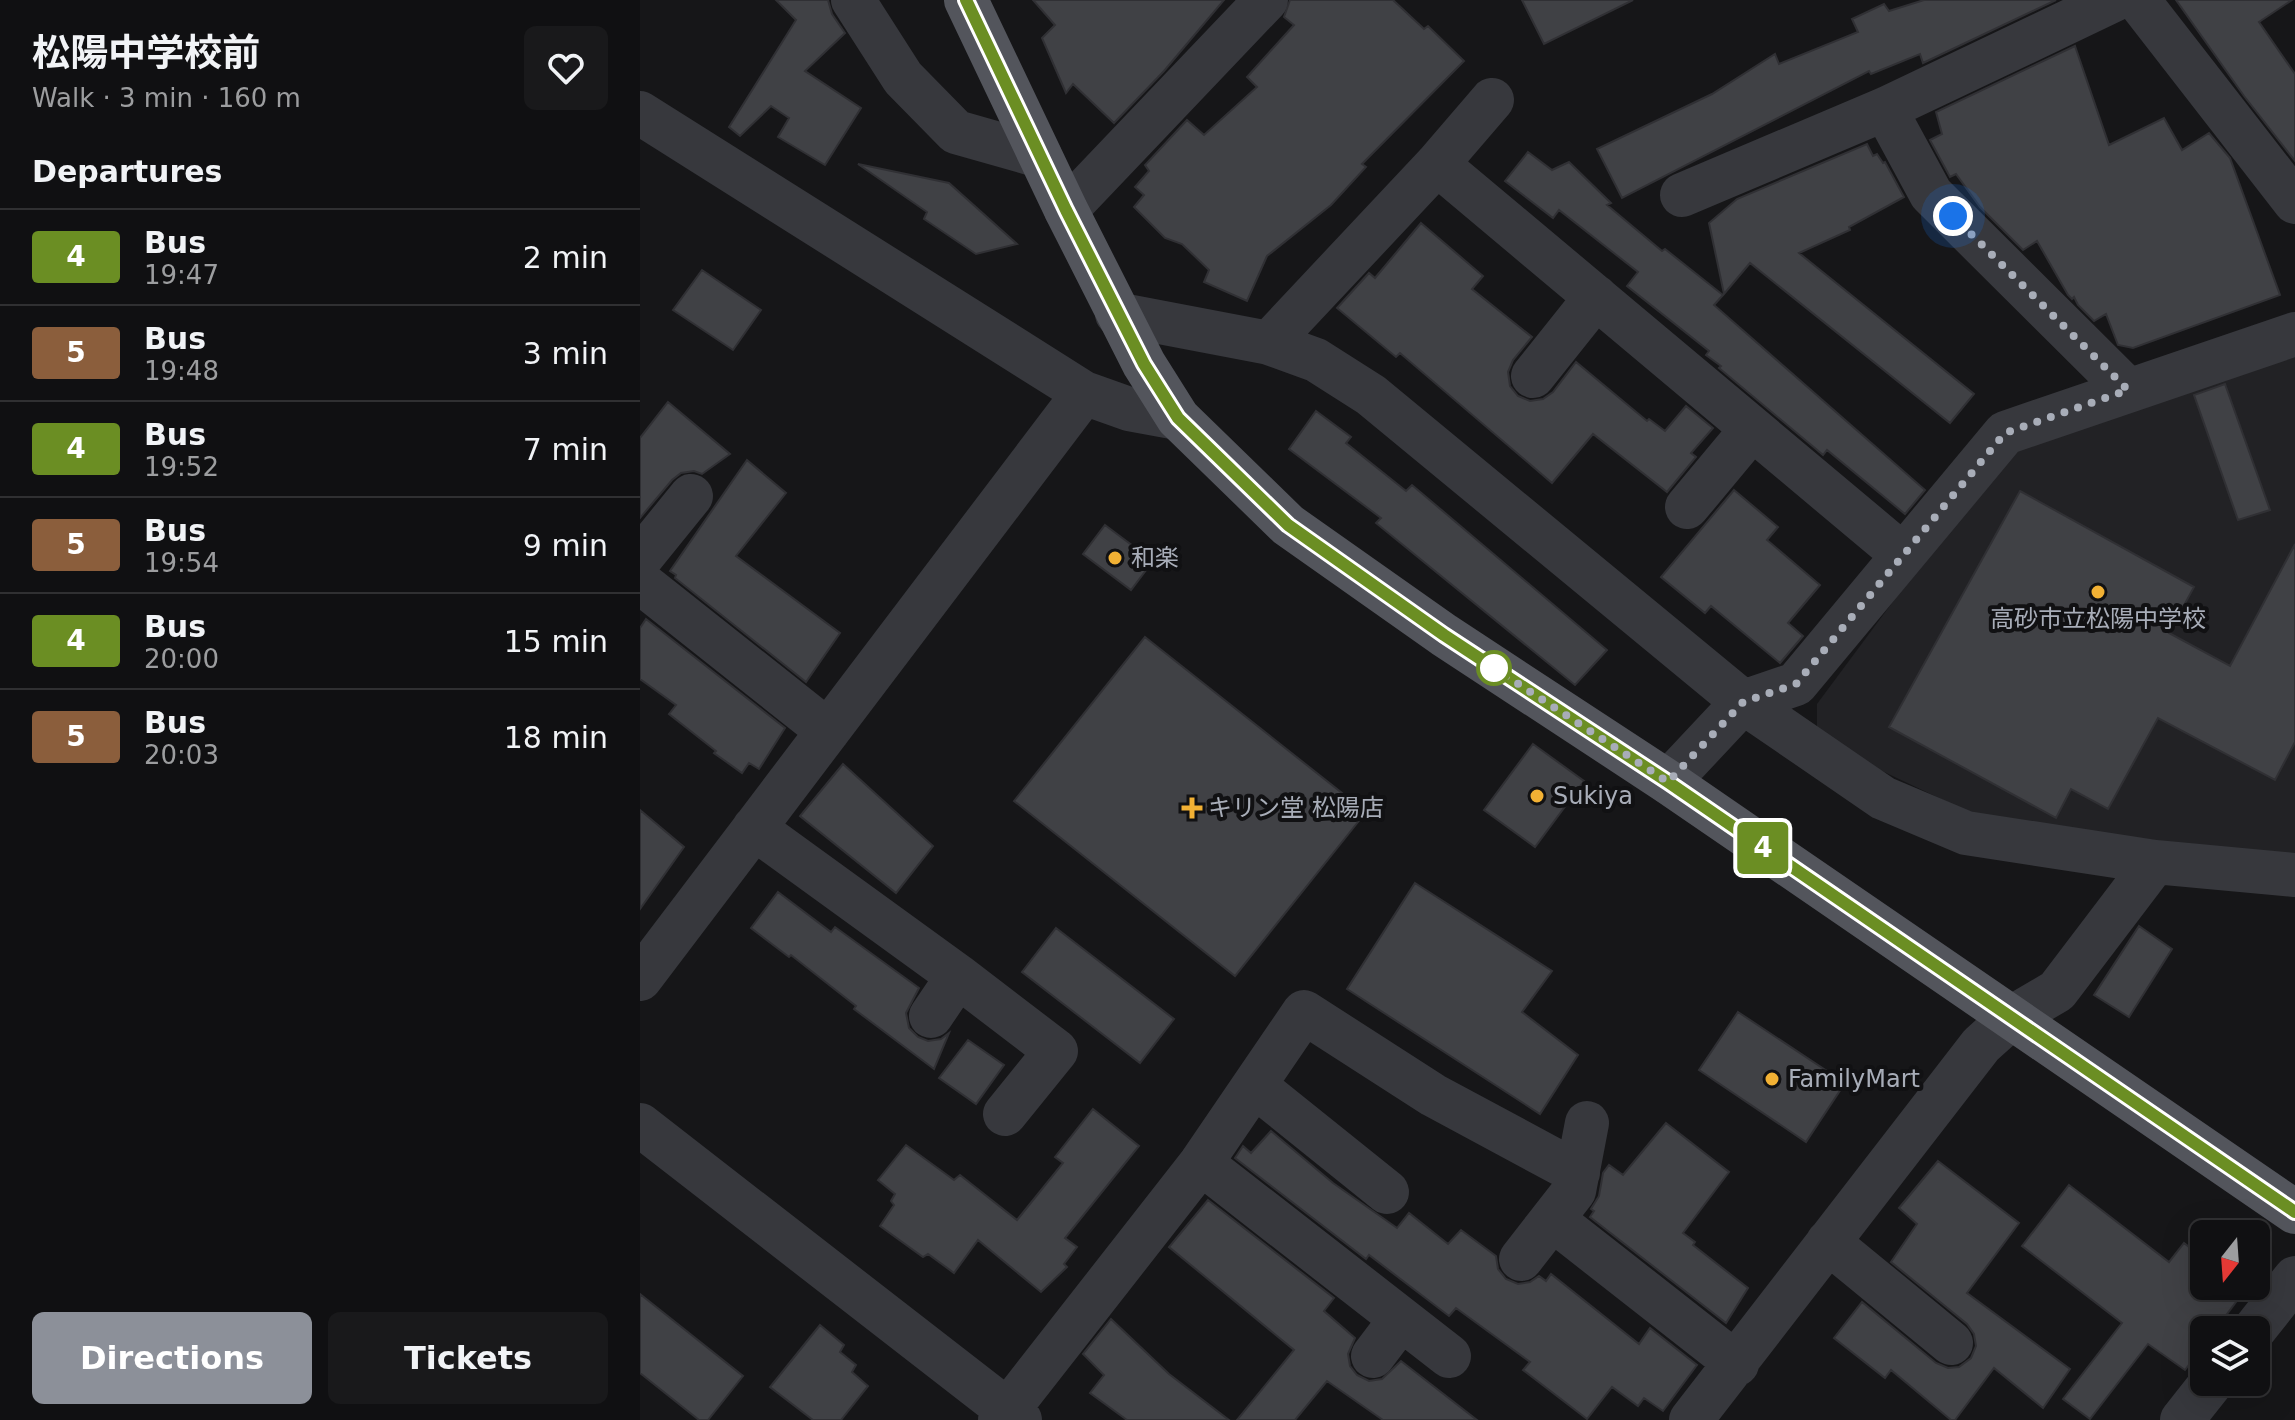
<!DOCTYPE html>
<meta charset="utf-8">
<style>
body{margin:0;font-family:"DejaVu Sans","Noto Sans JP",sans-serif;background:#19191b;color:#f1f3f6;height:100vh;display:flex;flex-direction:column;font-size:30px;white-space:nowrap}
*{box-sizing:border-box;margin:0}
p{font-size:26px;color:#9c9d9f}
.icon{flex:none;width:44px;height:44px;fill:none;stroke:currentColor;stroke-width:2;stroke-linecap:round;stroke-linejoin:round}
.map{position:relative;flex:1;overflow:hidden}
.details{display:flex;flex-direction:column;background:#101012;width:640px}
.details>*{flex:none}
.badge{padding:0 16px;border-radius:6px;font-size:28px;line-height:52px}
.needle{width:52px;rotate:197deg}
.buttons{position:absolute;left:1550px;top:1220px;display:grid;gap:16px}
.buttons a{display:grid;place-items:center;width:80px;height:80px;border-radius:12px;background:#101012;box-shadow:0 8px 32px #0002,0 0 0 2px #303032;font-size:40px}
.you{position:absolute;width:40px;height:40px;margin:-20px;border:6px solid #fff;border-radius:50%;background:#1a73e8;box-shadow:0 0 0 12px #1a73e833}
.map>.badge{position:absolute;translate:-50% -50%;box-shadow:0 0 0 4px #fff}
h2{padding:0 32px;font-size:30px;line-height:72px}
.round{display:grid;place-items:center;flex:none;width:84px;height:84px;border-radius:12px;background:#19191b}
.summary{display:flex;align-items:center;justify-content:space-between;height:136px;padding:0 32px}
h1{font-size:38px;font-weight:700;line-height:60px}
.button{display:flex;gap:16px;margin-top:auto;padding:16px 32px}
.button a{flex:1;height:92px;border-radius:12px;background:#8c9099;color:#fff;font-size:32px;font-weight:700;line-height:92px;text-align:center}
.button a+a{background:#19191b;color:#f1f3f6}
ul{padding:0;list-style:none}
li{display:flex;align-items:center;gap:24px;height:96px;padding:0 32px;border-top:2px solid #303032}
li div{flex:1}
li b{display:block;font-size:30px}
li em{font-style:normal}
li .badge{min-width:88px;font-weight:700;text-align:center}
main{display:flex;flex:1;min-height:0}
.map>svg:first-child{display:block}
.built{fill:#222225}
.building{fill:#404145;stroke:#303034;stroke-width:2}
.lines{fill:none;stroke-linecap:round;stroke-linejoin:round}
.minor{stroke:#37383d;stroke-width:44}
.major{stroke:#53555c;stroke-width:44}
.line-casing{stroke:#fff;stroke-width:18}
.line{stroke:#6b8e23;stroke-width:12}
.walk{stroke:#a8adb8;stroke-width:8;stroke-dasharray:0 14.4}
.poi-dot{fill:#f2b134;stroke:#111113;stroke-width:3}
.stop-dot{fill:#fff;stroke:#6b8e23;stroke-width:4}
.labels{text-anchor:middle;stroke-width:8;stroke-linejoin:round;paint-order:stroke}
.poi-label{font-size:24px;fill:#a8adb8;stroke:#111113;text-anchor:start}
</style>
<main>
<section class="details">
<div class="summary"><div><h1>松陽中学校前</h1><p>Walk · 3 min · 160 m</p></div><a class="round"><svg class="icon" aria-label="heart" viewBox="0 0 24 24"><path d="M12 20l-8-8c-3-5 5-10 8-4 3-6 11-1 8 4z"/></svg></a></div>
<h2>Departures</h2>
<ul>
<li><span class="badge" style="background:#6b8e23;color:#fff">4</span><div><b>Bus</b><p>19:47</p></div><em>2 min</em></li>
<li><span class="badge" style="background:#8b5e3c;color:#fff">5</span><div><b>Bus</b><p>19:48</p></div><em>3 min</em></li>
<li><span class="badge" style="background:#6b8e23;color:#fff">4</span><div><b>Bus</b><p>19:52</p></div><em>7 min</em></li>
<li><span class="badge" style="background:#8b5e3c;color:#fff">5</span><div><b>Bus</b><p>19:54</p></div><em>9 min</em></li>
<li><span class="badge" style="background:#6b8e23;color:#fff">4</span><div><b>Bus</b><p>20:00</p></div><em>15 min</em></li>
<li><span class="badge" style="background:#8b5e3c;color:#fff">5</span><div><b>Bus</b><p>20:03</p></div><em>18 min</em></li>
</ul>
<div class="button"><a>Directions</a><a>Tickets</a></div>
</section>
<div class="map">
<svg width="1655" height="1420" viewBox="0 0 1655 1420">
<rect width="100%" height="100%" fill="#161618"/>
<path class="built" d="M1655,350V858L1341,818L1177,740V704L1344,479L1379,447Z"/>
<path class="building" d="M136,0H188L192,14L205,33L165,71L221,108L185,165L138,137L149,118L131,106L100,136L89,127L156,20Z
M393,0H584L524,71L474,123L433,84L426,93L402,38L415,25Z
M650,0H753L784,29L788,26L824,61L722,164L726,167L691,205L627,256L607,301L564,282L569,270L542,244L525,238L494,207L504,195L495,187L509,171L505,165L547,120L564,135L617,87L607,77L654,25L644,17Z
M882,0H993L904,44Z
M1284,0H1416L1283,63L1280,54L1231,74L1229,71L982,198L957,149L1072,94L1135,54L1139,64L1218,32L1212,19L1244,4L1249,11Z
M1536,0H1652L1619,22L1655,74V161L1604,96Z
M1435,46L1469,145L1524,118L1542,150L1569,133L1590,158L1640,295L1493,348L1478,345L1466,314L1454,321L1438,305L1434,297L1432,299L1428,295L1397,241L1383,250L1340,207L1316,174L1310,177L1290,140L1302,134L1296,112Z
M1227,144L1233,156L1237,154L1243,163L1245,162L1264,197L1209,227L1210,230L1159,253L1334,394L1310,423L1110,263L1084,294L1069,223L1097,199Z
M888,152L912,170L929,162L971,203L967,205L1022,251L1025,249L1083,295L1074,305L1285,490L1265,514L1187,450L1183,455L1176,449L1079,368L1081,366L1066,355L1069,351L987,286L998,272L919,210L913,218L865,181Z
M218,164L309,183L377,244L336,254L284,219L287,212Z
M781,223L843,276L832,289L892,337L873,360L868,372L870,386L878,396L890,401L903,399L913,392L936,362L1007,421L1009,419L1025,431L1046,406L1073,428L1051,453L1056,457L1027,492L953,434L912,483L760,353L756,357L697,308L729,273L735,278Z
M62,270L121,310L93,350L33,310Z
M1585,384L1630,510L1598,520L1554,395Z
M28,402L90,454L62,474L54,471L41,473L32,480L0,518V438Z
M676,411L711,437L706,443L766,491L772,485L967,650L935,685L736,523L741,518L649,449Z
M107,460L146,493L96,556L200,633L166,682L35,578L36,575L30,571Z
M1094,490L1138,527L1127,540L1180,585L1148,623L1163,636L1140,663L1071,606L1065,613L1021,577Z
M1380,491L1554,587L1529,633L1590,666L1655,544V742L1635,780L1518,718L1468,809L1431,789L1416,818L1249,727Z
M465,525L513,561L491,590L443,554Z
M6,619L145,728L119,769L109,763L102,773L74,753L76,751L29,714L36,705L0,679V628Z
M505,637L726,812L595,976L374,801Z
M893,744L944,781L895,847L844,810Z
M203,764L293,846L256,893L160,816Z
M0,810L44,847L0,909Z
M775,883L912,971L882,1012L938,1055L900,1114L707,989Z
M138,892L191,932L195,927L279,988L266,1013L269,1028L278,1037L288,1041L301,1039L309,1033L294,1069L214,1009L216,1006L151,955L149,957L111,928Z
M1499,926L1532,949L1489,1017L1454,995Z
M416,928L534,1019L500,1063L382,972Z
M1098,1012L1205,1083L1166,1142L1059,1070Z
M328,1040L364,1065L336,1104L299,1078Z
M453,1109L499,1146L425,1238L437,1247L424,1264L427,1267L401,1292L338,1240L314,1273L288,1254L283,1257L240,1226L254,1205L251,1201L255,1194L238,1180L266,1145L314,1180L320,1175L377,1220L423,1163L415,1157Z
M1026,1123L1089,1172L1043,1233L1055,1242L1053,1245L1108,1288L1086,1323L950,1217L954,1211L951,1209L959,1196L963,1173L969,1165L983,1175Z
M631,1131L693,1183L757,1228L769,1213L808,1244L821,1230L856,1256L858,1269L866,1279L878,1284L890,1282L899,1276L906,1281L911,1274L999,1344L1010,1328L1057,1365L1023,1411L1004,1398L998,1406L972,1387L947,1419L883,1370L890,1362L816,1308L809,1316L729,1255L726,1259L595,1158L603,1146L611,1153Z
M1298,1161L1379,1223L1327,1293L1430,1369L1403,1408L1354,1368L1315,1420H1311L1251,1370L1245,1378L1194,1338L1222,1302L1296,1363L1308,1368L1319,1367L1331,1358L1336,1346L1334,1334L1327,1324L1251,1262L1277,1224L1259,1208Z
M1429,1185L1529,1262L1544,1243L1564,1259V1286H1608L1575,1330H1564V1345L1545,1370L1508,1344L1450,1419L1423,1399L1482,1323L1382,1246Z
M568,1200L694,1298L684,1311L715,1338L708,1354L710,1366L717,1375L729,1381L742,1379L761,1361L837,1420H743L687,1381L655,1420H597L654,1350L529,1247Z
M0,1294L103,1376L68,1420H59L0,1373Z
M471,1319L529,1374L589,1420H487L450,1393L464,1375L443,1354Z
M180,1325L204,1345L200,1352L216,1365L212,1372L228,1386L201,1420H173L130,1387Z"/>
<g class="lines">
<path class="minor" d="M213,0L263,78L316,132L400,156
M1498,0L1655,202
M1245,109L1291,194L1488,390
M0,113L444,393L489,409L538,418
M797,164L1263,555
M1042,195L1245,109L1474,0
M426,210L626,0
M477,314L629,343L676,360L731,395L1103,702L1243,798L1326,833L1515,862
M629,343L797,164L852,100
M893,376L956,297
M1047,507L1112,429
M0,559L51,496
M0,582L188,731
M1028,782L1103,702L1156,684L1365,433L1655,334
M114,828L318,976L416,1051L365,1114
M0,979L444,393
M291,1016L318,976
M615,1086L747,1192
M0,1125L380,1420
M561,1163L809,1356
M912,1219L1097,1364
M1188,1242L1311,1343
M881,1259L934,1191L947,1123
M1614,1330L1655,1278
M733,1356L761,1319
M360,1420L561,1163L664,1012L793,1095L938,1173
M1051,1420L1341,1045L1371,1018L1417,991L1515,862L1655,875
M1542,1420L1572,1382"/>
<path class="major" d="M326,0L426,210L504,364L538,418L648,525L804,635L1028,782L1655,1212"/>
</g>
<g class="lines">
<g class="line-casing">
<path id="line" d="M326,0L426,210L504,364L538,418L648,525L804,635L1028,782L1655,1212"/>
</g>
<use href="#line" class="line"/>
<path class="walk" d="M854,668L1028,782L1103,702L1156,684L1365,433L1488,390L1313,216"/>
</g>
<g class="poi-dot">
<circle cx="475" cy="558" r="8"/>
<circle cx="1458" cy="592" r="8"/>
<circle cx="897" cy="796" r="8"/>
<path d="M548 796h8v8h8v8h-8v8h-8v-8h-8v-8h8z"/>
<circle cx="1132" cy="1079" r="8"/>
</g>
<circle class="stop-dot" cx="854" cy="668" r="16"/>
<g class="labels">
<g class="poi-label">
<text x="491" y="566">和楽</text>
<text x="1458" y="627" text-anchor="middle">高砂市立松陽中学校</text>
<text x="913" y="804">Sukiya</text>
<text x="568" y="816">キリン堂 松陽店</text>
<text x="1148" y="1087">FamilyMart</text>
</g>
</g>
</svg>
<div class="buttons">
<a><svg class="needle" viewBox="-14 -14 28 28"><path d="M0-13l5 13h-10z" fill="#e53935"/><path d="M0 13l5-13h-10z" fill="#9c9d9f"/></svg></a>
<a><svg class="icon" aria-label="layers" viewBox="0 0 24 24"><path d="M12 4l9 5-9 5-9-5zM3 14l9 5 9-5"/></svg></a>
</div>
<div class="you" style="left:1313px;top:216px"></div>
<b class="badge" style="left:1123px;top:848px;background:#6b8e23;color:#fff">4</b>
</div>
</main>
